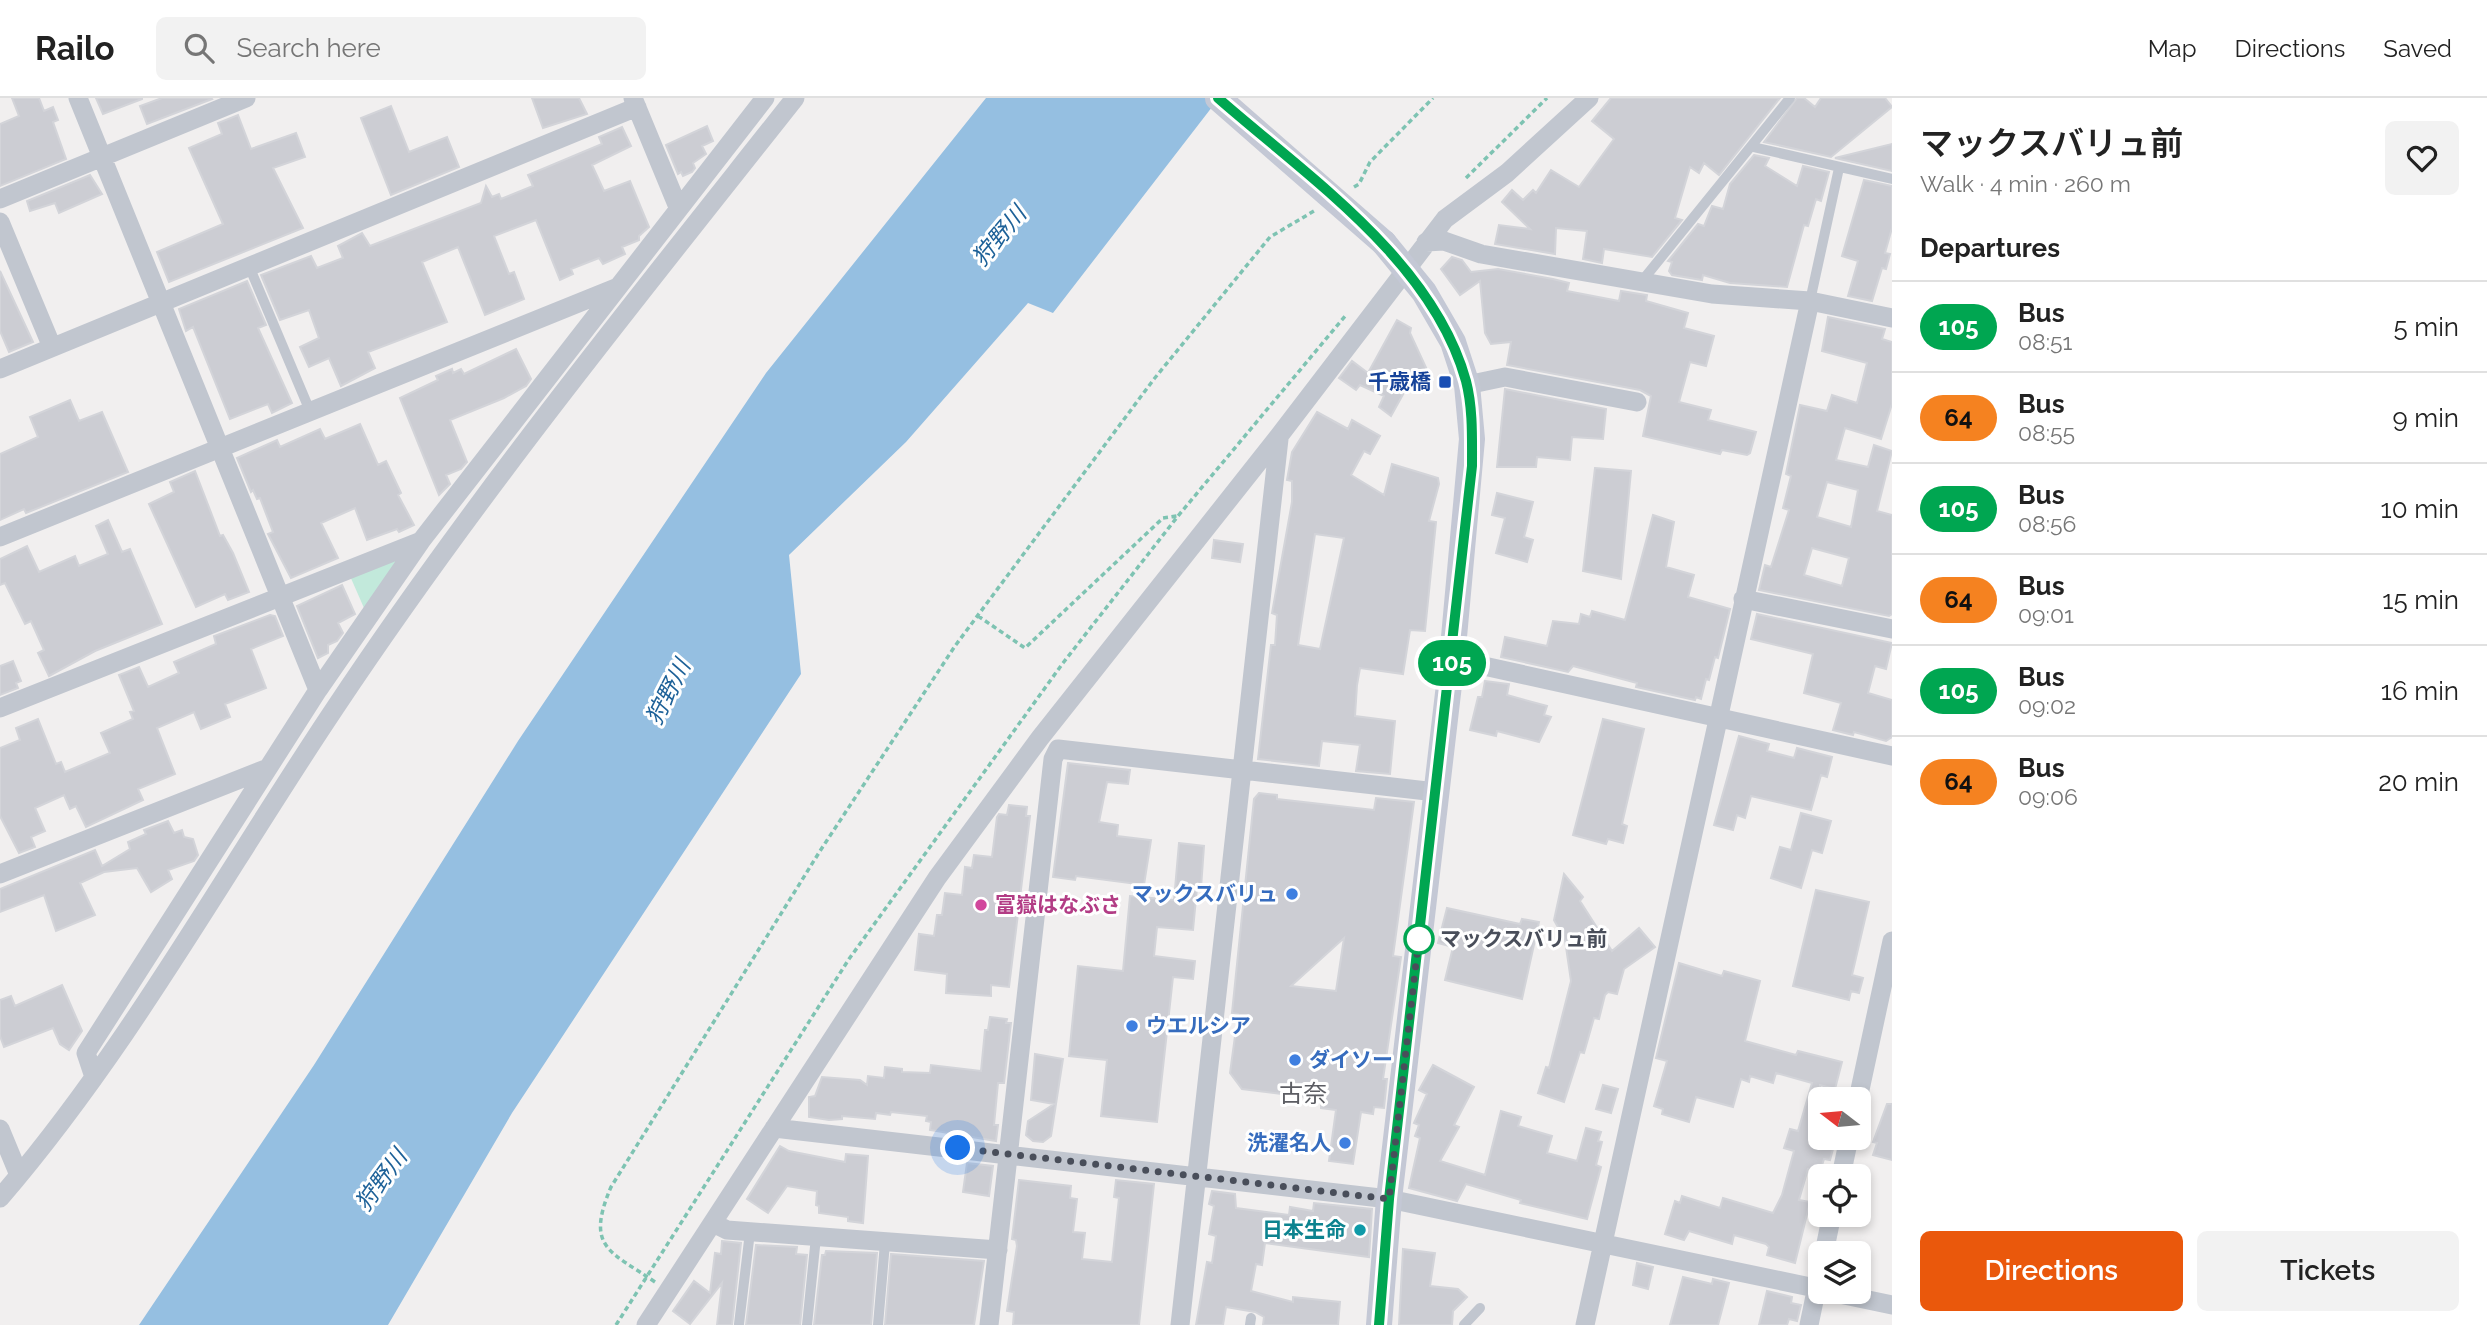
<!DOCTYPE html>
<meta charset="utf-8">
<style>
body{margin:0;font-family:Raleway,"Noto Sans JP",sans-serif;background:#f2f2f2;color:#222;height:100vh;display:flex;flex-direction:column;font-size:26px;white-space:nowrap}
*{box-sizing:border-box;margin:0}
p{font-size:23px;color:#767676}
.icon{flex:none;width:38px;height:38px;fill:none;stroke:currentColor;stroke-width:2;stroke-linecap:round;stroke-linejoin:round}
.map{position:relative;flex:1;overflow:hidden}
.sheet{display:flex;flex-direction:column;background:#fff;width:595px}
.sheet>*{flex:none}
.badge{padding:0 14px;border-radius:23px;font-size:24px;line-height:46px}
.needle{width:46px;rotate:286deg}
.tools{position:absolute;left:1808px;top:989px;display:grid;gap:14px}
.tools a{display:grid;place-items:center;width:63px;height:63px;border-radius:10px;background:#fff;box-shadow:0 4px 10px #0003;font-size:35px}
.you{position:absolute;width:35px;height:35px;margin:-18px;border:5px solid #fff;border-radius:50%;background:#1a73e8;box-shadow:0 0 0 10px #1a73e833}
.map>.badge{position:absolute;translate:-50% -50%;box-shadow:0 0 0 4px #fff}
h2{padding:0 28px;font-size:26px;line-height:63px}
.round{display:grid;place-items:center;flex:none;width:74px;height:74px;border-radius:10px;background:#f2f2f2}
.headline{display:flex;align-items:center;justify-content:space-between;height:119px;padding:0 28px}
h1{font-size:33px;font-weight:600;line-height:52px}
.primary-button{display:flex;gap:14px;margin-top:auto;padding:14px 28px}
.primary-button a{flex:1;height:80px;border-radius:10px;background:#ea580c;color:#fff;font-size:28px;font-weight:600;line-height:80px;text-align:center}
.primary-button a+a{background:#f2f2f2;color:#222}
ul{padding:0;list-style:none}
li{display:flex;align-items:center;gap:21px;height:91px;padding:0 28px;border-top:2px solid #e0e0e0}
li div{flex:1}
li b{display:block;font-size:26px}
li em{font-style:normal}
li .badge{min-width:77px;font-weight:700;text-align:center}
header{display:flex;align-items:center;gap:42px;box-sizing:border-box;height:98px;padding:0 35px;background:#fff;border-bottom:2px solid #e0e0e0}
header strong{font-size:33px}
nav{display:flex;gap:38px;margin-inline-start:auto;font-size:24px}
.search{width:490px;height:63px;background:#f2f2f2;display:flex;align-items:center;gap:18px;box-sizing:border-box;padding:0 24px;border-radius:10px;color:#767676;font-size:26px}
main{display:flex;flex:1;min-height:0}
.map>svg:first-child{display:block}
.green{fill:#c2e9db}
.water{fill:#95bfe1}
.building{fill:#cccdd3;stroke:#d3d4d9;stroke-width:2;fill-rule:evenodd}
.lines{fill:none;stroke-linecap:round;stroke-linejoin:round}
.path{stroke:#7ec3b2;stroke-width:3.5;stroke-dasharray:5 3.5;stroke-linecap:butt}
.service{stroke:#c1c6cf;stroke-width:10}
.minor{stroke:#c1c6cf;stroke-width:19}
.secondary{stroke:#c4c8d5;stroke-width:26}
.secondary-bridge{stroke:#c4c8d5;stroke-width:26}
.line-casing{stroke:#fff;stroke-width:16}
.line{stroke:#00a651;stroke-width:10}
.walk{stroke:#494e5a;stroke-width:7;stroke-dasharray:0 12.6}
.transit-dot{fill:#1a4fb4;stroke:#fff;stroke-width:2.5}
.shop-dot{fill:#3f7fe0;stroke:#fff;stroke-width:2.5}
.hotel-dot{fill:#d1479c;stroke:#fff;stroke-width:2.5}
.stop-dot{fill:#fff;stroke:#00a651;stroke-width:3.5}
.culture-dot{fill:#0f9aa8;stroke:#fff;stroke-width:2.5}
.labels{text-anchor:middle;stroke-width:6;stroke-linejoin:round;paint-order:stroke}
.transit-label{font-size:21px;font-weight:bold;fill:#164399;stroke:#fff;text-anchor:end}
.shop-label{font-size:21px;font-weight:bold;fill:#366cbe;stroke:#fff;text-anchor:end}
.hotel-label{font-size:21px;font-weight:bold;fill:#b23c85;stroke:#fff;text-anchor:start}
.stop-label{font-size:21px;font-weight:bold;fill:#494e5a;stroke:#fff;text-anchor:start}
.culture-label{font-size:21px;font-weight:bold;fill:#0d838f;stroke:#fff;text-anchor:end}
.water-label{font-size:23px;font-style:italic;fill:#1d6198;stroke:#fff}
.quarter-label{font-size:24px;fill:#5c5d63;stroke:#fff}
</style>
<header>
<strong>Railo</strong>
<div class="search"><svg class="icon" aria-label="search" viewBox="0 0 24 24"><circle cx="10" cy="10" r="6"/><path d="M15 15l6 6"/></svg>Search here</div>
<nav><a>Map</a><a>Directions</a><a>Saved</a></nav>
</header>
<main>
<div class="map">
<svg width="1892" height="1227" viewBox="0 0 1892 1227">
<rect width="100%" height="100%" fill="#f1efef"/>
<path class="green" d="M399,456L402,461L364,510L350,478Z"/>
<path class="water" d="M986,0H1219L1053,215L1028,205L906,344L789,457L801,576L512,1015L388,1227H139L314,967L518,643L766,275Z"/>
<path class="building" d="M12,0H39L44,13L53,9L58,22L53,24L66,61L0,88V26L19,18Z
M96,0H142V1L103,16Z
M162,0H211L212,1L147,26L140,8Z
M532,0H579L587,16L543,30Z
M1611,0H1780L1719,77L1704,65L1699,75L1690,69L1675,120L1682,122L1652,159L1604,151L1602,165L1583,161L1587,133L1556,130L1555,156L1495,146L1499,127L1530,131L1502,104L1512,92L1523,102L1533,92L1536,95L1551,72L1579,89L1614,41L1592,23Z
M1797,0H1804L1815,9L1821,0H1885L1892,9L1831,59L1764,44Z
M391,8L409,54L447,39L459,69L391,97L361,20Z
M238,17L251,51L296,35L305,59L273,70L303,130L169,184L157,154L223,126L189,50L222,36L218,25Z
M707,28L713,43L702,48L706,56L693,65L695,70L692,74L683,78L681,74L678,76L666,47Z
M622,29L631,48L592,67L604,93L630,83L649,129L639,138V142L622,149L625,156L603,166L599,160L571,171L573,176L560,182L536,122L494,138L509,176L514,174L524,201L485,217L458,149L422,164L447,224L368,254L375,270L341,288L329,260L309,269L300,249L319,240L309,212L280,222L261,177L311,158L317,170L343,160L338,148L362,135L370,148L481,105L486,88L492,99L499,96L501,101L533,88L528,77L602,46L599,39Z
M1892,46V73L1835,60Z
M1754,57L1769,60L1765,68L1797,88L1803,68L1829,74L1821,103L1816,101L1808,128L1804,127L1787,189L1730,185L1703,177L1702,182L1672,177L1669,173L1672,164L1668,163L1698,126L1704,128L1712,108L1723,111L1730,86Z
M90,77L102,96L59,115L55,105L30,113L27,103Z
M1864,82L1892,88V130L1885,155L1890,156L1886,171L1882,170L1872,203L1848,198L1858,163L1842,158Z
M1452,159L1462,162L1471,174L1498,171L1553,181L1569,185L1567,193L1619,203L1621,193L1647,197L1646,203L1688,215L1684,230L1714,238L1706,268L1690,264L1679,304L1711,312L1708,322L1756,334L1750,355L1747,357L1722,352L1720,356L1643,338L1651,298L1640,292L1507,267L1511,244L1491,246L1485,235L1480,183L1460,197L1441,171Z
M0,173L33,244L9,254L0,233Z
M247,183L266,227L258,230L292,305L272,315L268,306L230,321L193,229L186,233L179,211Z
M1828,219L1885,231L1882,241L1892,244V306L1881,341L1845,330L1836,362L1868,369L1874,347L1892,353L1877,413L1892,417V516L1889,518L1759,492L1765,467L1771,469L1789,412L1783,410L1791,378L1786,376L1800,307L1827,313L1832,297L1857,305L1867,265L1822,253ZM1827,384L1858,392L1851,429L1817,419ZM1812,450L1849,460L1842,488L1804,477Z
M1397,222L1411,230L1410,235L1429,276L1425,288L1411,282L1391,318L1379,309L1384,298L1360,287L1356,292L1339,280L1352,263L1368,275Z
M516,251L531,281L526,288L504,300L450,322L467,364L461,371L446,377L450,386L439,397L400,300L438,282L436,278L452,271L453,275L461,271L464,276Z
M1505,291L1606,311L1603,341L1572,339L1570,362L1537,359L1536,369H1497Z
M70,302L79,323L102,314L128,374L26,415L24,411L0,422V356L38,339L30,319Z
M1317,314L1348,331L1352,322L1380,338L1370,356L1364,353L1351,377L1384,397L1392,366L1438,380L1439,386L1429,423L1436,424L1425,533L1410,532L1403,576L1360,570L1357,587L1355,618L1395,623L1390,676L1356,673L1360,647L1322,643L1319,668L1258,661L1271,547H1275L1277,517L1272,515L1292,404V383L1287,382L1292,354ZM1315,436L1344,440L1320,551L1298,547Z
M360,326L378,367L386,363L401,395L398,397L414,427L399,434L397,431L367,442L355,410L321,425L338,460L291,480L268,436L273,434L260,400L257,401L253,392L251,394L237,360L277,342L280,349L320,331L325,341Z
M1595,370L1631,373L1621,481L1583,473Z
M195,373L220,438L223,437L233,455L249,494L228,502L225,496L196,509L149,406L174,394L170,384Z
M1497,395L1533,404L1524,439L1533,442L1527,464L1496,455L1505,420L1492,417Z
M1653,417L1674,424L1666,469L1694,477L1688,499L1730,511L1718,560L1715,559L1709,582L1706,581L1701,601L1696,599L1695,602L1636,589L1637,585L1573,568L1568,574L1501,559L1505,539L1547,548L1553,523L1579,526L1581,516L1590,519L1592,513L1625,522Z
M108,422L122,454L130,451L162,526L95,553L49,578L38,555L44,552L31,523L25,526L5,485L0,487V461L27,448L39,474L75,458L79,468L108,456L96,428Z
M1214,442L1243,446L1240,464L1212,460Z
M342,487L355,516L338,525L343,535L337,543L328,547V555L318,560L297,508Z
M1757,516L1892,545L1886,571L1875,568L1868,595L1892,602V639L1886,643L1854,634L1853,637L1833,632L1841,605L1804,595L1813,556L1751,541Z
M270,517L275,518L283,538L251,551L266,590L225,606L230,619L201,631L194,614L157,630L175,676L138,691L143,702L86,729L76,708L70,711L64,697L35,710L45,733L31,739L35,749L19,755L0,718V650L20,642L16,630L38,621L56,666L61,664L65,674L110,655L101,635L133,621L130,614L134,613L119,577L139,569L148,589L179,575L174,564L216,546L214,538Z
M13,563L21,583L16,585L18,590L0,597V568Z
M1485,583L1509,586L1507,597L1547,608L1544,617L1551,619L1539,644L1497,633L1496,638L1470,632L1478,599H1482Z
M1603,621L1644,631L1622,726L1627,728L1623,745L1608,741L1606,746L1573,737Z
M1739,638L1769,646L1767,653L1794,660L1797,650L1832,659L1827,679L1821,677L1811,712L1751,698L1745,720L1737,717L1733,732L1714,727Z
M1068,665L1130,672L1128,686L1107,684L1099,724L1118,727L1117,738L1151,742L1144,787L1076,778L1075,782L1053,779Z
M1259,695L1277,697V701L1374,712L1376,700L1414,704L1393,858L1401,859L1383,981H1387L1384,1010L1374,1009L1373,1016L1361,1014L1353,1066L1329,1063L1336,1012L1321,1010V1001L1242,991L1230,975L1238,916L1232,915L1254,701ZM1344,840L1336,893L1291,888Z
M1009,707L1027,709L1026,718H1030L1009,889L991,887V898L946,895L947,876L915,872L919,836L934,838L937,817H942L945,795L962,797L965,769L972,770L974,757L992,759L997,719L999,716L1007,717Z
M1801,715L1831,723L1822,755L1812,752L1801,790L1771,780L1780,749L1791,752Z
M168,723L174,735L182,732L184,739L193,741L198,757L194,763L168,772L172,781L151,794L137,770L104,774L80,785L95,817L56,833L44,797L0,814V791L95,752L102,768L130,751L128,744L146,736L144,732Z
M1179,745L1204,748L1201,790H1197L1193,832L1157,829L1154,858L1195,863L1193,881L1173,879L1157,1024L1101,1018L1107,962L1069,958L1078,868L1123,873L1130,798L1174,802Z
M1564,776L1583,799L1580,803L1612,853L1639,830L1655,849L1624,871L1617,896L1608,894L1605,897L1599,921L1594,920L1584,955L1580,954L1564,1004L1538,995L1546,969L1549,970L1571,883L1565,842L1554,822Z
M1816,792L1869,804L1852,877L1863,880L1859,895L1851,893L1849,902L1793,888Z
M1447,810L1520,826L1522,821L1539,824L1522,901L1445,882L1453,849L1438,845Z
M1679,865L1722,878L1724,873L1760,883L1745,943L1796,957L1798,953L1842,964L1835,991L1820,987V1040H1836L1830,1062L1824,1061L1820,1074L1808,1071L1799,1102L1810,1104L1795,1165L1767,1157L1769,1149L1766,1146L1734,1137L1732,1146L1689,1133L1684,1142L1665,1136L1675,1103L1680,1105L1682,1098L1720,1110L1723,1100L1773,1115L1782,1097L1794,1053L1784,1050L1790,1031L1798,1033L1812,985L1776,975L1773,985L1750,978L1749,984L1741,981L1733,1009L1696,999L1689,1024L1662,1016L1663,1011L1654,1008L1667,963L1656,960Z
M62,887L82,933L69,952L60,946L53,930L4,949L0,938V902L11,898L15,908Z
M990,919L1007,921L1006,925H1011L1004,985H998L994,1027H998L996,1043L930,1032L931,1024L926,1023L927,1018L891,1014L890,1017L876,1015L875,1021L842,1018V1021L829,1022L809,1019V999L815,998L822,979L860,982L867,987L868,978L884,980L885,969L902,971V974L930,975L931,967L981,973L985,932H988Z
M1035,956L1063,961L1051,1038L1043,1044L1033,1043L1026,1037L1028,1023L1054,1006L1031,1002Z
M1433,967L1474,989L1454,1027L1459,1029L1440,1063L1485,1077L1501,1013L1521,1019L1518,1028L1552,1038L1547,1055L1577,1063L1586,1030L1601,1034L1598,1043L1602,1044L1596,1067L1601,1069L1587,1121L1520,1105L1521,1102L1466,1086L1457,1103L1409,1090L1420,1040L1415,1038L1419,1027L1414,1025L1427,996L1419,992Z
M1603,987L1618,991L1611,1015L1596,1011Z
M1887,1006H1892V1062L1873,1057L1877,1045L1873,1044Z
M780,1048L789,1053L845,1064L846,1056L868,1058L863,1125L848,1123V1119L819,1115V1108L816,1107L817,1093L787,1088L768,1115L747,1101Z
M967,1065L993,1068L989,1098L963,1094Z
M1019,1082L1071,1088L1070,1100L1077,1101L1073,1134L1085,1135L1082,1161L1112,1164L1119,1100L1114,1099L1116,1082L1154,1086L1139,1227H1013L1014,1214L1007,1213L1017,1148L1016,1142L1012,1141Z
M1212,1093L1235,1096L1236,1110L1289,1117L1290,1109L1313,1113L1314,1105L1372,1111L1369,1159L1265,1145L1262,1167L1256,1166L1251,1193L1293,1204V1199L1340,1204L1338,1227H1263L1264,1219L1255,1214L1226,1209L1223,1227H1196L1207,1164L1212,1165L1216,1138L1209,1136L1214,1108L1209,1106Z
M722,1143L741,1145L732,1227H717L722,1185L690,1226L673,1213L694,1183L710,1195L715,1155L721,1156Z
M756,1147L797,1149L796,1156L807,1157L800,1227H746Z
M1403,1151L1435,1155L1430,1188L1458,1191L1467,1199L1453,1213L1452,1227H1399Z
M826,1153L877,1155L871,1227H814L822,1157H825Z
M891,1156L984,1163L974,1227H885Z
M1637,1165L1653,1169L1648,1191L1633,1187Z
M1683,1179L1712,1186L1713,1181L1729,1185L1718,1227H1670Z
M1767,1193L1792,1199L1791,1205L1801,1207L1797,1223L1789,1221L1787,1227H1759Z"/>
<g class="lines">
<path class="path" d="M1466,80L1547,0
M1354,89L1359,86L1370,64L1433,0
M978,518L1025,550L1163,420L1177,418
M655,1184C610,1153 585,1150 611,1089L820,753L955,548L1154,281L1270,139L1314,113
M616,1227L849,861L1063,565L1178,418L1346,217"/>
<path class="service" d="M1753,49L1892,81
M249,168L310,313
M1642,183L1790,0
M1810,203L1839,70
M739,1226L750,1134
M807,1227L816,1139
M878,1227L885,1145
M1250,1227L1251,1220
M1464,1227L1480,1210"/>
<path class="minor" d="M78,0L318,592
M633,0L678,109
M0,101L246,0
M0,124L52,249
M1426,144L1444,143L1481,156L1712,196L1810,203L1892,220
M0,271L637,9
M1467,287L1505,279L1637,304
M0,439L618,189
M1743,501L1892,531
M1452,561L1892,658
M0,610L421,443
M0,776L268,670
M94,979L86,955L318,592L421,443L765,0
M1858,1001L1892,843
M774,1030L1389,1101L1820,1191
M0,1031L19,1077
M1841,1078L1849,1040
M0,1100C129,950 225,774 335,610C476,398 637,200 795,0
M713,1125L727,1132L998,1152
M1824,1155L1832,1116
M1830,1194L1892,1207
M646,1227L937,780L1040,640L1279,338L1445,121L1507,75L1589,0
M989,1227L1053,661L1058,651L1436,694
M1180,1227L1279,341
M1585,1227L1810,203
M1809,1227L1820,1174"/>
<path class="secondary" d="M1379,1227L1389,1101L1452,561L1472,341L1467,287L1453,244L1424,194L1384,145"/>
<path class="secondary-bridge" d="M1218,0L1384,145"/>
</g>
<g class="lines">
<g class="line-casing">
<path id="line" d="M1218,0C1308,79 1433,163 1466,283C1473,310 1472,340 1472,368L1389,1101L1379,1227"/>
</g>
<use href="#line" class="line"/>
<path class="walk" d="M958,1050L1389,1101L1420,830L1419,841"/>
</g>
<rect class="transit-dot" x="1438" y="277" width="14" height="14" rx="3.5"/>
<g class="shop-dot">
<circle cx="1292" cy="796" r="7"/>
<circle cx="1132" cy="928" r="7"/>
<circle cx="1295" cy="962" r="7"/>
<circle cx="1345" cy="1045" r="7"/>
</g>
<circle class="hotel-dot" cx="981" cy="807" r="7"/>
<circle class="stop-dot" cx="1419" cy="841" r="14"/>
<circle class="culture-dot" cx="1360" cy="1132" r="7"/>
<g class="labels">
<g class="transit-label">
<text x="1431" y="291">千歳橋</text>
</g>
<g class="shop-label">
<text x="1278" y="803">マックスバリュ</text>
<text x="1146" y="935" text-anchor="start">ウエルシア</text>
<text x="1309" y="969" text-anchor="start">ダイソー</text>
<text x="1331" y="1052">洗濯名人</text>
</g>
<g class="hotel-label">
<text x="995" y="814">富嶽はなぶさ</text>
</g>
<g class="stop-label">
<text x="1440" y="848">マックスバリュ前</text>
</g>
<g class="culture-label">
<text x="1346" y="1139">日本生命</text>
</g>
<g class="water-label">
<text transform="translate(999 138) rotate(-50)" y="8">狩野川</text>
<text transform="translate(668 594) rotate(-63)" y="8">狩野川</text>
<text transform="translate(381 1082) rotate(-54)" y="8">狩野川</text>
</g>
<g class="quarter-label">
<text x="1303" y="1004">古奈</text>
</g>
</g>
</svg>
<div class="tools">
<a><svg class="needle" viewBox="-14 -14 28 28"><path d="M0-13l5 13h-10z" fill="#e53935"/><path d="M0 13l5-13h-10z" fill="#767676"/></svg></a>
<a><svg class="icon" aria-label="locate" viewBox="0 0 24 24"><circle cx="12" cy="12" r="6"/><path d="M12 2v4M12 18v4M2 12h4M18 12h4"/></svg></a>
<a><svg class="icon" aria-label="layers" viewBox="0 0 24 24"><path d="M12 4l9 5-9 5-9-5zM3 14l9 5 9-5"/></svg></a>
</div>
<div class="you" style="left:958px;top:1050px"></div>
<b class="badge" style="left:1452px;top:565px;background:#00a651;color:#fff">105</b>
</div>
<section class="sheet">
<div class="headline"><div><h1>マックスバリュ前</h1><p>Walk · 4 min · 260 m</p></div><a class="round"><svg class="icon" aria-label="heart" viewBox="0 0 24 24"><path d="M12 20l-8-8c-3-5 5-10 8-4 3-6 11-1 8 4z"/></svg></a></div>
<h2>Departures</h2>
<ul>
<li><span class="badge" style="background:#00a651;color:#fff">105</span><div><b>Bus</b><p>08:51</p></div><em>5 min</em></li>
<li><span class="badge" style="background:#f58220;color:#111">64</span><div><b>Bus</b><p>08:55</p></div><em>9 min</em></li>
<li><span class="badge" style="background:#00a651;color:#fff">105</span><div><b>Bus</b><p>08:56</p></div><em>10 min</em></li>
<li><span class="badge" style="background:#f58220;color:#111">64</span><div><b>Bus</b><p>09:01</p></div><em>15 min</em></li>
<li><span class="badge" style="background:#00a651;color:#fff">105</span><div><b>Bus</b><p>09:02</p></div><em>16 min</em></li>
<li><span class="badge" style="background:#f58220;color:#111">64</span><div><b>Bus</b><p>09:06</p></div><em>20 min</em></li>
</ul>
<div class="primary-button"><a>Directions</a><a>Tickets</a></div>
</section>
</main>
